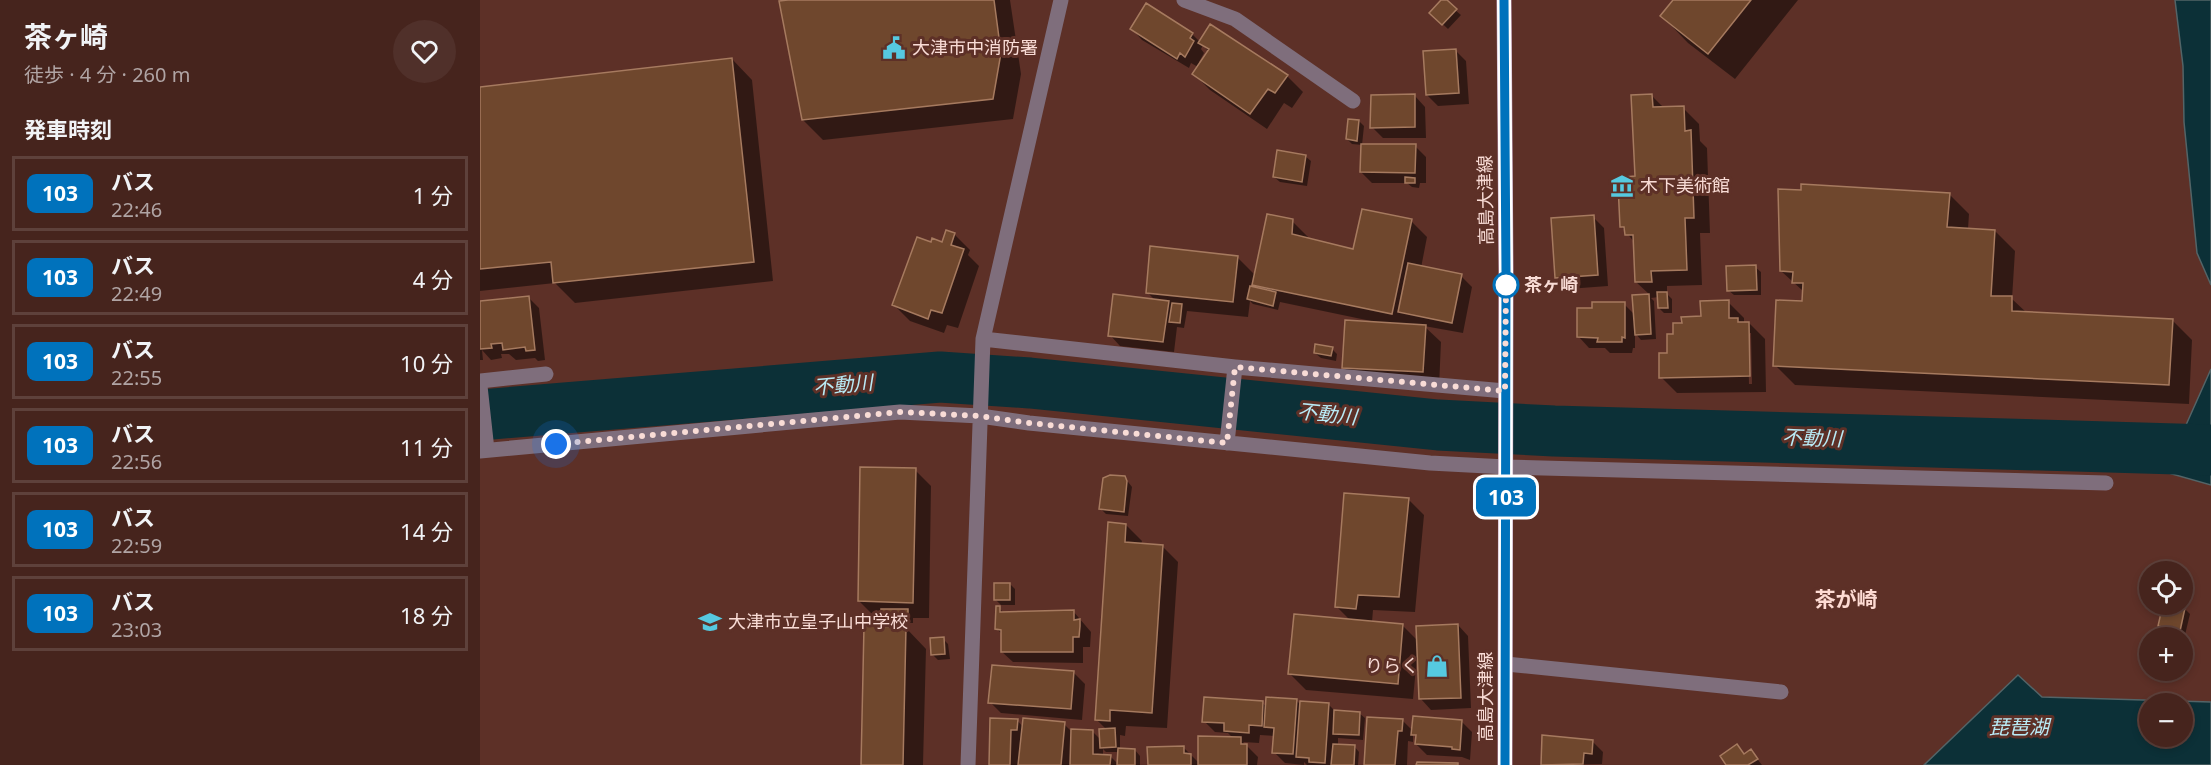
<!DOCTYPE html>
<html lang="ja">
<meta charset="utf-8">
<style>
body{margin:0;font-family:"Noto Sans","Noto Sans JP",sans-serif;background:#50302a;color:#f1f3f6;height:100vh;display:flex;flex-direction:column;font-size:22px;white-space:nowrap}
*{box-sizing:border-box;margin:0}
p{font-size:20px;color:#b0a4a4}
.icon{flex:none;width:33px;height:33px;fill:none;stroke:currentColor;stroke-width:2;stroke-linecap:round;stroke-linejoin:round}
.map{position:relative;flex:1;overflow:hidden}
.side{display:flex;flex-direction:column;background:#46241d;width:480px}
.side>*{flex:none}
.badge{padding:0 12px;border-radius:9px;font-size:21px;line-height:39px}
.buttons{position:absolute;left:1659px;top:561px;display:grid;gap:12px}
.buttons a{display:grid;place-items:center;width:54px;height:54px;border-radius:50%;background:#46241d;box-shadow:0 3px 9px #0003,0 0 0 2px #5e413b;font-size:30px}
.you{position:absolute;width:30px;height:30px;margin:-15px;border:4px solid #fff;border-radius:50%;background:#1a73e8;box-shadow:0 0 0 9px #1a73e833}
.map>.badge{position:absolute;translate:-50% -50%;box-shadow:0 0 0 3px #fff}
h2{padding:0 24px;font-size:22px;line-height:54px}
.round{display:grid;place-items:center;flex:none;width:63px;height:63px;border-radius:32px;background:#50302a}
.overview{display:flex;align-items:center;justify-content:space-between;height:102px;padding:0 24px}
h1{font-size:28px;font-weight:700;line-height:45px}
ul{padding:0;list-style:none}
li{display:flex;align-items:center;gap:18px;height:75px;margin:0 12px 9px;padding:0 12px;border:3px solid #5e413b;border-radius:0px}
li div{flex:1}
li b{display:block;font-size:22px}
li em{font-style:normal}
li .badge{min-width:66px;font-weight:700;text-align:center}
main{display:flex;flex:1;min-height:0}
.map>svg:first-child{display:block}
.water{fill:#0c3037;stroke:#536467;stroke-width:1.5;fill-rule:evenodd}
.shadow{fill:#0007;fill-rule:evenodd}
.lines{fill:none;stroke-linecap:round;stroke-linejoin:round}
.river{stroke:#0c3037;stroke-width:51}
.building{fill:#6f472d;stroke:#a67a5f;stroke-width:1.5}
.minor{stroke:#7f6e7c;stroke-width:15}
.major{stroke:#be9ab7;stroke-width:15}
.line-casing{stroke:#fff;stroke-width:14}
.line{stroke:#0072bc;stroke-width:9}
.walk{stroke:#f9dcd6;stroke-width:6;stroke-dasharray:0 10.8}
.stop-dot{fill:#fff;stroke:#0072bc;stroke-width:3}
.labels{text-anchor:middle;stroke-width:6;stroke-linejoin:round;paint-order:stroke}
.poi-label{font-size:18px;fill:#f9dcd6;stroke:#5d3027;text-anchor:start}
.street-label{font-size:18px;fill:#f9dcd6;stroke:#5d3027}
.stop-label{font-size:18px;font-weight:bold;fill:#f9dcd6;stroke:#5d3027;text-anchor:start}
.water-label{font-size:20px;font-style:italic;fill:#b9ebf6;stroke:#5d3027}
.quarter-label{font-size:21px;font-weight:bold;fill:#fedbd3;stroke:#5d3027}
</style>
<main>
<section class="side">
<div class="overview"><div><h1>茶ヶ崎</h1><p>徒歩 · 4 分 · 260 m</p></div><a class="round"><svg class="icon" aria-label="heart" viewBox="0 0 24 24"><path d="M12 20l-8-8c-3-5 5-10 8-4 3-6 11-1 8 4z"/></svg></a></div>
<h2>発車時刻</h2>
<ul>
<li><span class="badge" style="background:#0072bc;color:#fff">103</span><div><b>バス</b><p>22:46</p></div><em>1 分</em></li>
<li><span class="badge" style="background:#0072bc;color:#fff">103</span><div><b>バス</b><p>22:49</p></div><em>4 分</em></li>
<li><span class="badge" style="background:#0072bc;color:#fff">103</span><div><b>バス</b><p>22:55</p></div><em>10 分</em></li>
<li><span class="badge" style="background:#0072bc;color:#fff">103</span><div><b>バス</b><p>22:56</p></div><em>11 分</em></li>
<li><span class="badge" style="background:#0072bc;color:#fff">103</span><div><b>バス</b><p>22:59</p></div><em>14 分</em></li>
<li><span class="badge" style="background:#0072bc;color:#fff">103</span><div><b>バス</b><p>23:03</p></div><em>18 分</em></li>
</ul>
</section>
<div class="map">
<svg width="1731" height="765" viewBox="0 0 1731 765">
<rect width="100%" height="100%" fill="#5d3027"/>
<path class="water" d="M1695,0H1731V285L1717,253L1704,122L1703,66Z
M1731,369V485L1685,472Z
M1538,675L1562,697L1731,702V765H1444ZM1670,704H1702V736H1670Z"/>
<path class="shadow" d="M323,0H530L541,74L533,119L343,140L323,120Z
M963,0L981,15L968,29L951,13Z
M1195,0H1318L1255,79L1208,43L1182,16Z
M652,29L712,34L720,42L807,76L823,92L812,108L804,103L787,129L730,90L714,74L718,67L711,63L709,68L662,40ZM723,45L729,52L721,64L719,62L724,53L721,49Z
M975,50L986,61L989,104L958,106L947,95Z
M252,59L272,80L293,281L95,303L75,283L0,291V88Z
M935,96L945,107L946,138H903L892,127Z
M1172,96L1184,108H1203L1219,124L1220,141L1227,148L1230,233H1220L1222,285L1187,286V294L1192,299V313H1184L1179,308V297L1171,298L1174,301L1176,339L1161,340L1155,333V348H1153L1152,353H1130L1125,348H1109L1099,337L1113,310L1144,304L1155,315L1154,297L1170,295L1156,282L1155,243L1141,226L1146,185L1156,178Z
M879,121L884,126L882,145L872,144L867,139Z
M935,146L946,157V183H940L939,188L932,187L927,183H892L881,172Z
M825,156L831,161L827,186L800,182L794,177Z
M1469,194L1489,214L1488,229L1515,231L1535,251L1532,299L1547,313L1692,320L1712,340L1709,404L1315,385L1295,365L1324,303L1323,291L1301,271Z
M1113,217L1124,228L1128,286L1088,289L1077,278Z
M812,221L828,237V239L874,251L931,221L947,237L941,268L981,276L992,287L983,333L944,326L961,342L959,387L879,383L863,367L891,321L800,302L798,310L773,304L770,301L768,317L707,311L704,328L697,327L694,352L640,346L630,335L676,301L667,292L757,257L775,275ZM772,283L779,289L771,288Z
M474,234L490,250L488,255L499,266L478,328L467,325L464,333L430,321L414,305L451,244H463Z
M1275,267L1281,272V295H1254L1248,290Z
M48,297L59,308L65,360L58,361L55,358L36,360L29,354H21L22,358L11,360L2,350L3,360H0V303Z
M1248,302L1264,318V324L1269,323L1285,339L1286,392L1197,393L1181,377L1195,336ZM1268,333H1271L1272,384H1269Z
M852,349L857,354L856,361L841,358L835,353Z
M435,470L451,486L449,618H433V623H408L403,617H395L379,601Z
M645,478L652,487L648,516L626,514L621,509Z
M928,499L944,515L935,612L893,610L892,622L922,625L938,641L978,625L988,636L991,708L951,710L941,699L939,657H937L933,699L826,690L810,674L870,620L856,606Z
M646,525L662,541L661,545L682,546L698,562L687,728L646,726L645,736L640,735V750H655L660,756V765H511L512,720H537L543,727L584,724L591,731H612L621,740L627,730L616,719ZM623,749L626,752H639V765L630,756H623Z
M530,584L535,589V605H521L515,599Z
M519,608L525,614L593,611L611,632L610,647H603V663L533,662L522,652L523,635L517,629Z
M1705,609L1710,614L1705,635L1685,630L1680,625Z
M426,628L446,649L443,765H383Z
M463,639L468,644L470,659L458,660L453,655Z
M594,673L605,684L602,720L521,713L510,702Z
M816,700L821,705L848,704L856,712L879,713L885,718L883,740L858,738V745L874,746L879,752L878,765H827L824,762V765L805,763L794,752L795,736L780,735L779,743L763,742L778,757L777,765H669L704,748L720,764L753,738L748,733L735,732L724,721L782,703L787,707Z
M922,720L933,731L981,721L992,732L990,760L982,757L947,755L936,744L937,738L933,734V742L928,741L927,765H885Z
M1063,737L1112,741L1123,752L1122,764L1062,765Z
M1271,751L1282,765H1248L1265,756Z"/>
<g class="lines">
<path class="river" d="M0,415L460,377L550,383L958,425L1074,431L1731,450"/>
</g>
<path class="building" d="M308,0H514L521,53L513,99L322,120L299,1Z
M961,0H967L977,9L962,25L949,13Z
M1193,0H1271L1228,54L1180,16Z
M666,3L713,33L710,38L714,41L705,57L700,53L697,59L650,29Z
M730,24L808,75L795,93L788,89L770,114L712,74L729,49L718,43Z
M976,49L979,93L946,95L943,51Z
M252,58L274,262L73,283L71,262L0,269V87Z
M935,94V127L890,128L891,95Z
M1172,94L1173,107L1204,106L1205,131L1211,130L1214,218H1205L1207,270L1171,271L1172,282H1155L1153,235H1145L1144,227H1140L1138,184L1145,183V177L1155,176L1151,95Z
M868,119L879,120L877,141L866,139Z
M881,144H936L935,173L880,172Z
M797,150L826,155L822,182L793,177Z
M925,177L935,178V183H925Z
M1321,184L1470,193L1467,227L1515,230L1511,296H1532V311L1693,319L1689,385L1293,366L1296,300L1322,301L1323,283H1312L1313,272L1300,271L1298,189L1321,190Z
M882,209L932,219L912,314L772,285L787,214L813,219L812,234L873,249Z
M1114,215L1118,275L1075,278L1071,218Z
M466,230L475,233L471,245L484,249L462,313L451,310L448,319L412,305L437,237L451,242L452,238L462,242Z
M670,246L758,256L753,302L666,293Z
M928,263L982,274L972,323L918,312Z
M1276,265L1277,290L1247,291L1246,266Z
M770,286L796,292L793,306L767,299Z
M1177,292H1187L1188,308H1178Z
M633,294L689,301L683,342L628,336Z
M1169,294L1171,334L1155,335L1152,295Z
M49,296L55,350L46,351L45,347L23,350L22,343L11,344L12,348L0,349V301Z
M1249,300V318H1258V322H1269L1270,376L1179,378V353H1187V334H1193V323H1202L1201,317L1221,316L1220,301Z
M1112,302H1145V338L1142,337V342H1117L1118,338L1097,337V308H1112Z
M692,303L702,304L700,323L689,322Z
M865,320L946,325L943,372L862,368Z
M835,344L853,347L851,356L834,353Z
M380,467L436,468L433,603L378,601Z
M630,475L645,476L647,481L644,512L619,509L623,478Z
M864,493L929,498L919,597L878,595L876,609L855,607Z
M628,522L646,524L645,542L683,545L672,713L630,710V721L615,720Z
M514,583H530V600H514Z
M1683,604L1705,608L1700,631L1678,626Z
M516,606H520V612L594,610V620L600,619V626L599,637H593V652H521V630L515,629Z
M401,609H428V618L401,619Z
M814,614L923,624L918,684L808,674Z
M978,624L981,698L939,699L936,626Z
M384,626L426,627L423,765H381Z
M464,637L465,654L451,655L450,638Z
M512,665L594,671L591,709L508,703Z
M724,697L783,701L782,726L769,725V733L744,731V723L722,722Z
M786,697L817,699L813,754L792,753L794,728L784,727Z
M820,701L849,703L845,763L829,762V758L816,757Z
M854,710L880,712L879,735L853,734Z
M933,716L982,720L980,750L972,749V747L935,744L936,735H931Z
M887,717L923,719L922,731H918L915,765H884Z
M510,718L538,719L537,730H531L530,765H509Z
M543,718L585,722L581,765H538Z
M635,728L636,747L620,748L619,729Z
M591,729L613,730V754L631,755L630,765H590Z
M1062,735L1113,740L1112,754L1104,753L1103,764L1061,765Z
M718,736L761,737V744H767V765H718Z
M853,744L875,745L874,765H851Z
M1257,744L1264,754L1271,749L1278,759L1268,765H1246L1240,756Z
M704,746V753L711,754V765H668L667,747Z
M638,748L655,749V765H637Z
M937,762L978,763V765H936Z"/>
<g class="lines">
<path class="minor" d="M704,0L755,19L873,101
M503,339L755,367L1025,391
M0,381L66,374
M0,386L7,450
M747,443L755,367
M0,451L420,412L500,416L549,423L950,463L1026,467L1626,483
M1026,664L1301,692
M488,765L503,339L581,0"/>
<path class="major" d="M1024,0L1026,271L1025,765"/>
</g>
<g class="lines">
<g class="line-casing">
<path id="line" d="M1024,0L1026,272L1025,765"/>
</g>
<use href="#line" class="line"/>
<path class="walk" d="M76,444L420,412L500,416L549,423L747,443L755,367L1025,391L1026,285"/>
</g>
<defs>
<g id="civic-bare" transform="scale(1.8)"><path d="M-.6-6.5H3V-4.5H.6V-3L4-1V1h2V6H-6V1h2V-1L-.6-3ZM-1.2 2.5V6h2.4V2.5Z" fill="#56c9e0" stroke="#5d3027" stroke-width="2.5" paint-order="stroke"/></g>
<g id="museum-bare" transform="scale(1.8)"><path d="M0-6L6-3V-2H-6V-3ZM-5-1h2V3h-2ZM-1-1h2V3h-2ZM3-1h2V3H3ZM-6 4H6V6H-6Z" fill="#56c9e0" stroke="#5d3027" stroke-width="2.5" paint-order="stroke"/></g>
<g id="school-bare" transform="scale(1.8)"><path d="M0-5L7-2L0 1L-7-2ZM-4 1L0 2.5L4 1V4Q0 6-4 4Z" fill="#56c9e0" stroke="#5d3027" stroke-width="2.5" paint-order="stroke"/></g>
<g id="shop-bare" transform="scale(1.8)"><path d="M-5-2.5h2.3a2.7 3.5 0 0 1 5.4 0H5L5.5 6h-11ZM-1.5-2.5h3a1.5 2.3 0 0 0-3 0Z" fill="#56c9e0" stroke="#5d3027" stroke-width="2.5" paint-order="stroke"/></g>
</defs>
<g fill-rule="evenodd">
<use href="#civic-bare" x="414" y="48"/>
<use href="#museum-bare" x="1142" y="186"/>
<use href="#school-bare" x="230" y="622"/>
<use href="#shop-bare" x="957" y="666"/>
</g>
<circle class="stop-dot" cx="1026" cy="285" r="12"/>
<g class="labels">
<g class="poi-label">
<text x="432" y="54">大津市中消防署</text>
<text x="1160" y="192">木下美術館</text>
<text x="248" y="628">大津市立皇子山中学校</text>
<text x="939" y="672" text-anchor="end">りらく</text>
</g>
<g class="street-label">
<text transform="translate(1006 200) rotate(-91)" y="6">高島大津線</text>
<text transform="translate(1006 697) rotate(-90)" y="6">高島大津線</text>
</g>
<g class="stop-label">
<text x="1044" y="291">茶ヶ崎</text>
</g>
<g class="water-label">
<text transform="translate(363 385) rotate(-5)" y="7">不動川</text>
<text transform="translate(847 414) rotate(6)" y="7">不動川</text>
<text transform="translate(1332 438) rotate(2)" y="7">不動川</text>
<text x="1539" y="734">琵琶湖</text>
</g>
<g class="quarter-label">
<text x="1366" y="607">茶が崎</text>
</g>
</g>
</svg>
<div class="buttons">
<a><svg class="icon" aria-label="locate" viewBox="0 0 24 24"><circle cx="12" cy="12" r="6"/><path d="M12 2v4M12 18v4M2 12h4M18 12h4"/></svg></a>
<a>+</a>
<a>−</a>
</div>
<div class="you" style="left:76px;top:444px"></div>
<b class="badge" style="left:1026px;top:497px;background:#0072bc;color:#fff">103</b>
</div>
</main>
